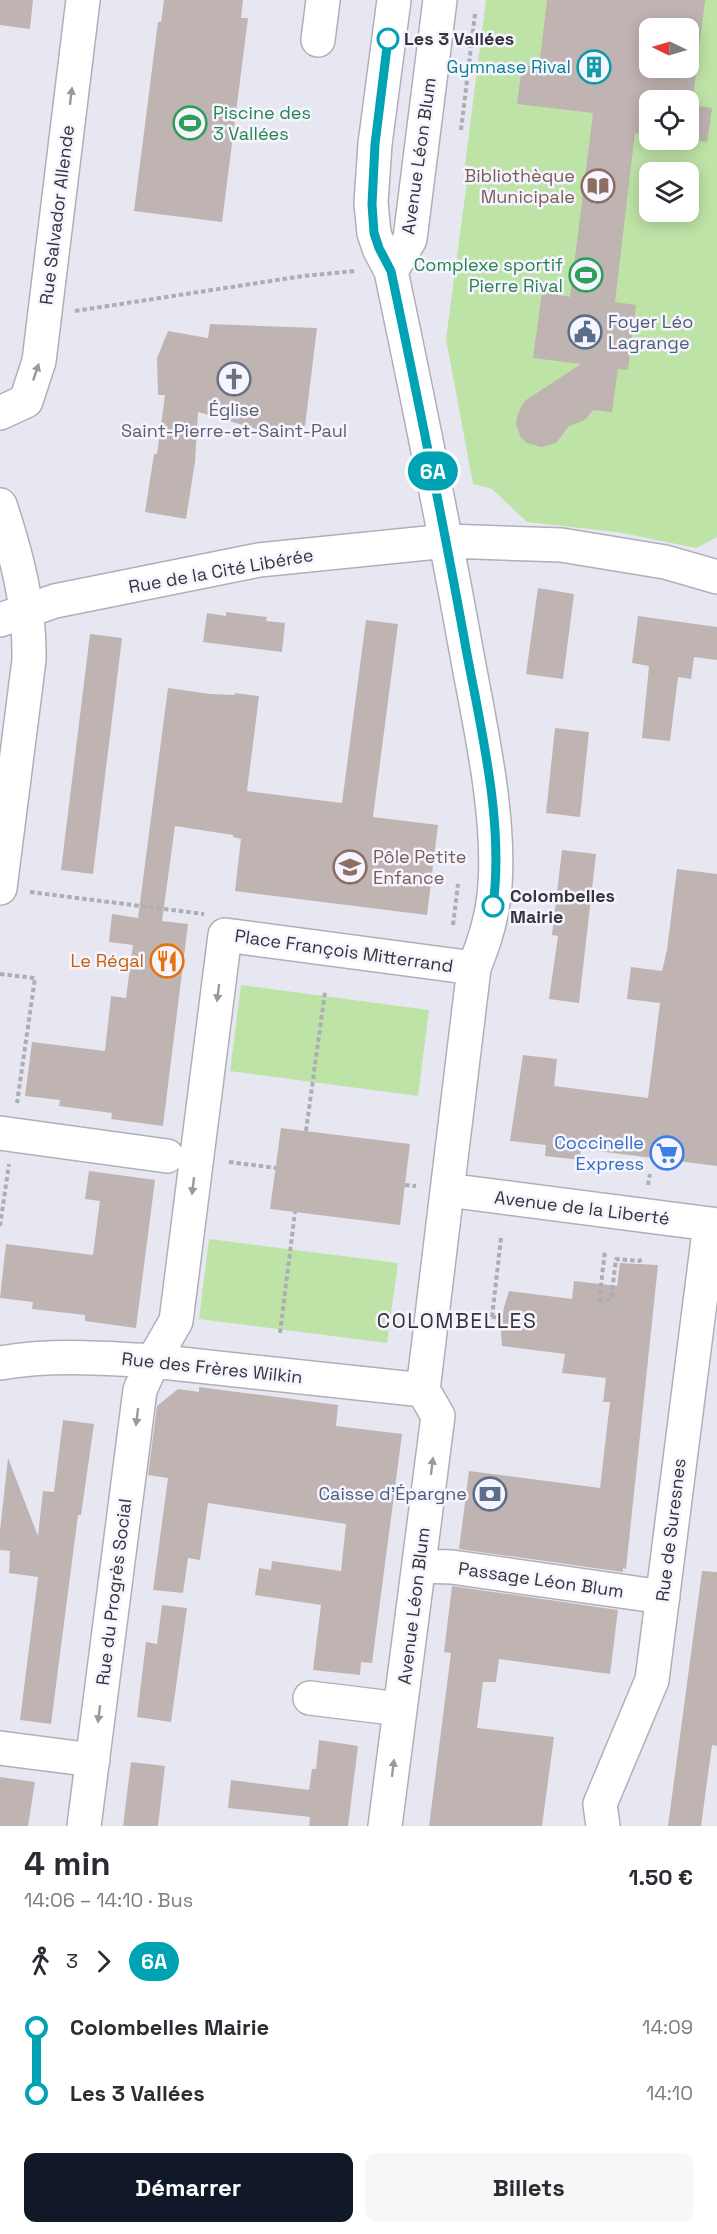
<!DOCTYPE html>
<html lang="fr">
<meta charset="utf-8">
<style>
body{margin:0;font-family:"Space Grotesk",sans-serif;background:#f7f7f7;color:#2b2b33;height:100vh;display:flex;flex-direction:column;font-size:22px;white-space:nowrap}
*{box-sizing:border-box;margin:0}
p{font-size:20px;color:#7c7c81}
.icon{flex:none;width:33px;height:33px;fill:none;stroke:currentColor;stroke-width:2;stroke-linecap:round;stroke-linejoin:round}
.map{position:relative;height:1826px;overflow:hidden}
.sheet{display:flex;flex-direction:column;background:#fff;flex:1}
.sheet>*{flex:none}
.badge{padding:0 12px;border-radius:20px;font-size:21px;line-height:39px}
.needle{width:39px;rotate:275deg}
.fabs{position:absolute;left:639px;top:18px;display:grid;gap:12px}
.fabs a{display:grid;place-items:center;width:60px;height:60px;border-radius:12px;background:#fff;box-shadow:0 3px 15px #0003;font-size:30px}
.map>.badge{position:absolute;translate:-50% -50%;box-shadow:0 0 0 3px #fff}
.legs{display:flex;align-items:center;gap:9px;height:66px;padding:0 24px;font-size:20px}
.legs p{margin-inline-start:auto}
.headline{display:flex;align-items:center;justify-content:space-between;height:102px;padding:0 24px}
h1{font-size:33px;font-weight:700;line-height:45px}
.cta{display:flex;gap:12px;margin-top:auto;padding:12px 24px}
.cta a{flex:1;height:69px;border-radius:12px;background:#111827;color:#fff;font-size:24px;font-weight:700;line-height:69px;text-align:center}
.cta a+a{background:#f7f7f7;color:#2b2b33}
ul{padding:0 24px;list-style:none}
li{display:flex;align-items:center;gap:21px;height:66px;font-size:22px}
li i{display:grid;place-items:center;width:9px;height:100%;margin:0 8px;background:currentColor}
li i::after{content:'';width:15px;height:15px;margin:-8px;border:4px solid;border-radius:50%;background:#fff}
li p{margin-inline-start:auto}
li:first-child i{background:linear-gradient(#0000 50%,currentColor 0)}
li:last-child i{background:linear-gradient(currentColor 50%,#0000 0)}
.map>svg:first-child{display:block}
.green{fill:#bee3a6;fill-rule:evenodd}
.building{fill:#c0b4b2;fill-rule:evenodd}
.lines{fill:none;stroke-linecap:round;stroke-linejoin:round}
.minor-casing{stroke:#b0afb9;stroke-width:36}
.path{stroke:#adadb5;stroke-width:4;stroke-dasharray:4.5 3;stroke-linecap:butt}
.minor{stroke:#fff;stroke-width:33}
.oneway{fill:#9a9a9c}
.line-1-casing{stroke:#fff;stroke-width:14}
.line-1{stroke:#00a3b4;stroke-width:9}
.stop-1-dot{fill:#fff;stroke:#00a3b4;stroke-width:3}
.labels{text-anchor:middle;stroke-width:5;stroke-linejoin:round;paint-order:stroke}
.stop-label{font-size:18px;font-weight:bold;fill:#36363a;stroke:#f5f4ff;text-anchor:start}
.culture-label{font-size:18px;fill:#0d838f;stroke:#f5f4ff;text-anchor:end}
.leisure-label{font-size:18px;fill:#27864d;stroke:#f5f4ff;text-anchor:start}
.street-label{font-size:18px;fill:#36363a;stroke:#f5f4ff}
.education-label{font-size:18px;fill:#785e54;stroke:#f5f4ff;text-anchor:end}
.service-label{font-size:18px;fill:#4e5e75;stroke:#f5f4ff;text-anchor:start}
.worship-label{font-size:18px;fill:#5b616d;stroke:#f5f4ff}
.food-label{font-size:18px;fill:#c56008;stroke:#f5f4ff;text-anchor:end}
.shop-label{font-size:18px;fill:#366cbe;stroke:#f5f4ff;text-anchor:end}
.quarter-label{font-size:21px;letter-spacing:1.5px;fill:#36363a;stroke:#f5f4ff}
</style>
<div class="map">
<svg width="717" height="1826" viewBox="0 0 717 1826">
<rect width="100%" height="100%" fill="#e7e7f2"/>
<path class="green" d="M486,0H717V537L696,548L617,532L527,522L492,489L473,484L446,339L469,166L465,165ZM650,28H688V68H650ZM650,100H688V140H650ZM650,172H688V212H650Z
M241,985L429,1010L418,1096L230,1071Z
M209,1239L398,1263L387,1343L199,1319Z"/>
<path class="building" d="M0,0H33L30,29L0,25Z
M164,0H243L241,18H248L222,222L134,211L158,22H161Z
M547,0H705L692,105L712,108L707,142L688,140V100H650V135L635,133L615,302L636,305L628,370L618,369L612,412L593,410L585,420L569,426L556,443L541,447L527,443L521,438L516,424L517,416L522,405L526,400L581,364L533,358L542,292L570,297L593,113L517,104L522,65L539,67ZM650,28H688V68H650Z
M210,324L317,328L305,426L285,425L284,437L198,412L195,462L186,519L145,512L154,454H157L165,395H158L157,358L168,331L208,338Z
M538,588L574,594L563,679L526,674Z
M226,612L267,617L266,621L285,623L282,652L203,642L207,613L226,616Z
M638,616L717,627V660L694,657L691,679L678,677L670,741L642,738L649,666L632,663Z
M366,620L398,624L373,817L438,825L427,915L235,891L241,839L233,837V835L175,826L162,921L188,924L163,1126L111,1119L112,1113L59,1106L60,1100L25,1096L32,1042L105,1051L111,996L126,998L133,945L109,942L112,914L138,918L168,688L210,694L235,695V693L259,696L247,791L342,803Z
M90,634L122,638L93,874L61,870Z
M555,728L589,732L580,817L546,813Z
M562,850L596,854L579,1003L549,999L558,936L552,935Z
M677,869L717,874V1166L581,1149L580,1160L545,1156L546,1145L510,1141L523,1055L557,1059L554,1086L648,1098L660,1003L627,999L631,967L662,971L667,950Z
M281,1128L410,1144L400,1225L270,1209Z
M89,1171L155,1180L136,1328L85,1321V1315L32,1309L33,1302L0,1298L6,1244L93,1255L100,1201L85,1199Z
M620,1263L658,1265L626,1569L623,1568V1572L459,1549L469,1471L600,1488L610,1402H603L606,1378L562,1373L565,1354L502,1346L501,1331L504,1307L509,1291L572,1299L574,1281L617,1286Z
M199,1387L338,1405L336,1426L402,1434L372,1663L361,1662L360,1675L313,1670L321,1605L255,1595L259,1568L271,1570L272,1561L341,1571L346,1524L208,1503L200,1560L188,1558L183,1593L153,1590L168,1478L148,1475L157,1406L178,1389L199,1392Z
M63,1420L94,1424L81,1515H78L51,1724L20,1720L38,1577L9,1573L10,1551L0,1550V1531L8,1458L38,1536L43,1491L54,1492Z
M702,1571L717,1572V1746L712,1745L701,1826H668Z
M452,1586L618,1610L610,1674L499,1659L496,1682H483L477,1728L554,1737L542,1826H429L451,1653L444,1652Z
M162,1605L187,1608L171,1722L137,1717L146,1642L157,1644Z
M319,1740L358,1746L348,1826H309L310,1817L228,1808L231,1780L309,1790L312,1769H316Z
M131,1762L165,1766L158,1826H123Z
M0,1777L35,1782L28,1826H0Z"/>
<g class="lines">
<g class="minor-casing">
<path id="minor" d="M394,0L375,144L371,203L374,233L379,248L391,271C418,399 444,527 467,655C480,726 500,813 495,885C493,916 485,940 474,968L423,1390
M318,40L323,0
M391,271L410,239L440,0
M0,413L26,401L39,361L83,0
M0,505C17,556 30,606 29,660L0,888
M0,620L55,601L259,560L447,541L561,545L665,562L717,577
M0,1133L167,1156
M447,1190L717,1225
M0,1363C52,1354 101,1358 153,1361L423,1390
M419,1566L452,1567L663,1597
M310,1698L400,1709
M0,1748L93,1760
M84,1826L140,1390L153,1361L176,1321L225,935L474,968
M385,1826L438,1416L423,1390
M603,1826L600,1804L652,1680L710,1224"/>
</g>
<path class="path" d="M461,130L475,14
M75,311L303,276L356,271
M30,892L204,914
M453,925L458,884
M0,974L35,978L17,1103
M306,1131L325,992
M229,1162L276,1168
M405,1185L416,1186
M648,1185L650,1174
M0,1226L9,1164
M599,1299L611,1300L616,1259L639,1261L644,1258
M599,1302L605,1251
M462,1314L503,1318
M492,1317L501,1238
M280,1333L295,1212"/>
<use href="#minor" class="minor"/>
</g>
<defs><path id="oneway-solid" d="M-6-.8H1V-3.2L6.5 0L1 3.2V.8H-6Z" transform="scale(1.5)"/></defs>
<g class="oneway">
<use href="#oneway-solid" transform="translate(71 96) rotate(-83)"/>
<use href="#oneway-solid" transform="translate(36 372) rotate(-71)"/>
<use href="#oneway-solid" transform="translate(218 993) rotate(97)"/>
<use href="#oneway-solid" transform="translate(193 1186) rotate(97)"/>
<use href="#oneway-solid" transform="translate(137 1417) rotate(97)"/>
<use href="#oneway-solid" transform="translate(432 1466) rotate(-83)"/>
<use href="#oneway-solid" transform="translate(99 1714) rotate(97)"/>
<use href="#oneway-solid" transform="translate(393 1768) rotate(-83)"/>
</g>
<g class="lines">
<g class="line-1-casing">
<path id="line-1" d="M388,39L375,144L372,204L374,233L379,248L391,271C418,399 444,526 467,654C482,734 504,825 493,906"/>
</g>
<use href="#line-1" class="line-1"/>
</g>
<defs>
<g id="building-ring" transform="scale(1.725)"><circle r="9.5" fill="#f5f4ff" stroke="#0f9aa8" stroke-width="1.5"/><path d="M-4-6H4V6H1V3H-1V6H-4ZM-2.5-4.3h1.7v1.8h-1.7ZM.8-4.3h1.7v1.8H.8ZM-2.5-1h1.7V.8h-1.7ZM.8-1h1.7V.8H.8Z" fill="#0f9aa8"/></g>
<g id="stadium-ring" transform="scale(1.725)"><circle r="9.5" fill="#f5f4ff" stroke="#2e9e5b" stroke-width="1.5"/><path d="M0-5a6.5 5 0 1 0 0 10a6.5 5 0 1 0 0-10ZM-3.5-1.8h7v3.6h-7Z" fill="#2e9e5b"/></g>
<g id="library-ring" transform="scale(1.725)"><circle r="9.5" fill="#f5f4ff" stroke="#8d6e63" stroke-width="1.5"/><path d="M-6-4Q-3-5.5-.7-3.5V5Q-3 3-6 4ZM6-4Q3-5.5 .7-3.5V5Q3 3 6 4Z" fill="#8d6e63"/></g>
<g id="civic-ring" transform="scale(1.725)"><circle r="9.5" fill="#f5f4ff" stroke="#5c6f8a" stroke-width="1.5"/><path d="M-.6-6.5H3V-4.5H.6V-3L4-1V1h2V6H-6V1h2V-1L-.6-3ZM-1.2 2.5V6h2.4V2.5Z" fill="#5c6f8a"/></g>
<g id="church-ring" transform="scale(1.725)"><circle r="9.5" fill="#f5f4ff" stroke="#6b7280" stroke-width="1.5"/><path d="M-1.2-6h2.4v3.5h3.3v2.4h-3.3V6h-2.4V-.1h-3.3v-2.4h3.3Z" fill="#6b7280"/></g>
<g id="school-ring" transform="scale(1.725)"><circle r="9.5" fill="#f5f4ff" stroke="#8d6e63" stroke-width="1.5"/><path d="M0-5L7-2L0 1L-7-2ZM-4 1L0 2.5L4 1V4Q0 6-4 4Z" fill="#8d6e63"/></g>
<g id="restaurant-ring" transform="scale(1.725)"><circle r="9.5" fill="#f5f4ff" stroke="#e8710a" stroke-width="1.5"/><path d="M-5-6h1v4h1v-4h1v4h1v-4h1v5L-1.5 .5V6h-2V.5L-5-1ZM5-6V6H3V1.5H1.5Q1.5-4 5-6Z" fill="#e8710a"/></g>
<g id="supermarket-ring" transform="scale(1.725)"><circle r="9.5" fill="#f5f4ff" stroke="#3f7fe0" stroke-width="1.5"/><path d="M-6-5.5h2.5l.6 2H6L4.5 2H-2.5L-4.4-4H-6ZM-1.5 3.2a1.3 1.3 0 1 0 .1 0ZM3 3.2a1.3 1.3 0 1 0 .1 0Z" fill="#3f7fe0"/></g>
<g id="bank-ring" transform="scale(1.725)"><circle r="9.5" fill="#f5f4ff" stroke="#5c6f8a" stroke-width="1.5"/><path d="M-6-4H6V4H-6ZM0-2.3a2.3 2.3 0 1 0 0 4.6a2.3 2.3 0 1 0 0-4.6Z" fill="#5c6f8a"/></g>
</defs>
<g fill-rule="evenodd">
<use href="#building-ring" x="594" y="67"/>
<use href="#stadium-ring" x="190" y="123"/>
<use href="#library-ring" x="598" y="186"/>
<use href="#stadium-ring" x="586" y="275"/>
<use href="#civic-ring" x="585" y="332"/>
<use href="#church-ring" x="234" y="379"/>
<use href="#school-ring" x="350" y="867"/>
<use href="#restaurant-ring" x="167" y="961"/>
<use href="#supermarket-ring" x="667" y="1153"/>
<use href="#bank-ring" x="490" y="1494"/>
</g>
<g class="stop-1-dot">
<circle cx="388" cy="39" r="10"/>
<circle cx="493" cy="906" r="10"/>
</g>
<g class="labels">
<g class="stop-label">
<text x="404" y="45">Les 3 Vallées</text>
<text x="510" y="902">Colombelles<tspan x="510" dy="21">Mairie</tspan></text>
</g>
<g class="culture-label">
<text x="571" y="73">Gymnase Rival</text>
</g>
<g class="leisure-label">
<text x="213" y="119">Piscine des<tspan x="213" dy="21">3 Vallées</tspan></text>
<text x="563" y="271" text-anchor="end">Complexe sportif<tspan x="563" dy="21">Pierre Rival</tspan></text>
</g>
<g class="street-label">
<text transform="translate(419 156) rotate(-82)" y="6">Avenue Léon Blum</text>
<text transform="translate(57 215) rotate(-83)" y="6">Rue Salvador Allende</text>
<text transform="translate(221 571) rotate(-10)" y="6">Rue de la Cité Libérée</text>
<text transform="translate(344 951) rotate(8)" y="6">Place François Mitterrand</text>
<text transform="translate(582 1208) rotate(7)" y="6">Avenue de la Liberté</text>
<text transform="translate(212 1368) rotate(6)" y="6">Rue des Frères Wilkin</text>
<text transform="translate(671 1530) rotate(-83)" y="6">Rue de Suresnes</text>
<text transform="translate(541 1580) rotate(8)" y="6">Passage Léon Blum</text>
<text transform="translate(114 1592) rotate(-83)" y="6">Rue du Progrès Social</text>
<text transform="translate(414 1606) rotate(-83)" y="6">Avenue Léon Blum</text>
</g>
<g class="education-label">
<text x="575" y="182">Bibliothèque<tspan x="575" dy="21">Municipale</tspan></text>
<text x="373" y="863" text-anchor="start">Pôle Petite<tspan x="373" dy="21">Enfance</tspan></text>
</g>
<g class="service-label">
<text x="608" y="328">Foyer Léo<tspan x="608" dy="21">Lagrange</tspan></text>
<text x="467" y="1500" text-anchor="end">Caisse d'Épargne</text>
</g>
<g class="worship-label">
<text x="234" y="416">Église<tspan x="234" dy="21">Saint-Pierre-et-Saint-Paul</tspan></text>
</g>
<g class="food-label">
<text x="144" y="967">Le Régal</text>
</g>
<g class="shop-label">
<text x="644" y="1149">Coccinelle<tspan x="644" dy="21">Express</tspan></text>
</g>
<g class="quarter-label">
<text x="457" y="1328">COLOMBELLES</text>
</g>
</g>
</svg>
<div class="fabs">
<a><svg class="needle" viewBox="-14 -14 28 28"><path d="M0-13l5 13h-10z" fill="#e53935"/><path d="M0 13l5-13h-10z" fill="#7c7c81"/></svg></a>
<a><svg class="icon" aria-label="locate" viewBox="0 0 24 24"><circle cx="12" cy="12" r="6"/><path d="M12 2v4M12 18v4M2 12h4M18 12h4"/></svg></a>
<a><svg class="icon" aria-label="layers" viewBox="0 0 24 24"><path d="M12 4l9 5-9 5-9-5zM3 14l9 5 9-5"/></svg></a>
</div>
<b class="badge" style="left:433px;top:471px;background:#00a3b4;color:#fff">6A</b>
</div>
<section class="sheet">
<div class="headline"><div><h1>4 min</h1><p>14:06 – 14:10 · Bus</p></div><b>1.50 €</b></div>
<div class="legs"><svg class="icon" aria-label="walk" viewBox="0 0 24 24"><circle cx="13" cy="4" r="2"/><path d="M13 8l-2 6 4 7M11 14l-3 7M7 12l3-4h3l4 4"/></svg>3<svg class="icon" aria-label="forward" viewBox="0 0 24 24"><path d="M9 5l7 7-7 7"/></svg><b class="badge" style="background:#00a3b4;color:#fff">6A</b></div>
<ul>
<li><i style="color:#00a3b4"></i><b>Colombelles Mairie</b><p>14:09</p></li>
<li><i style="color:#00a3b4"></i><b>Les 3 Vallées</b><p>14:10</p></li>
</ul>
<div class="cta"><a>Démarrer</a><a>Billets</a></div>
</section>
